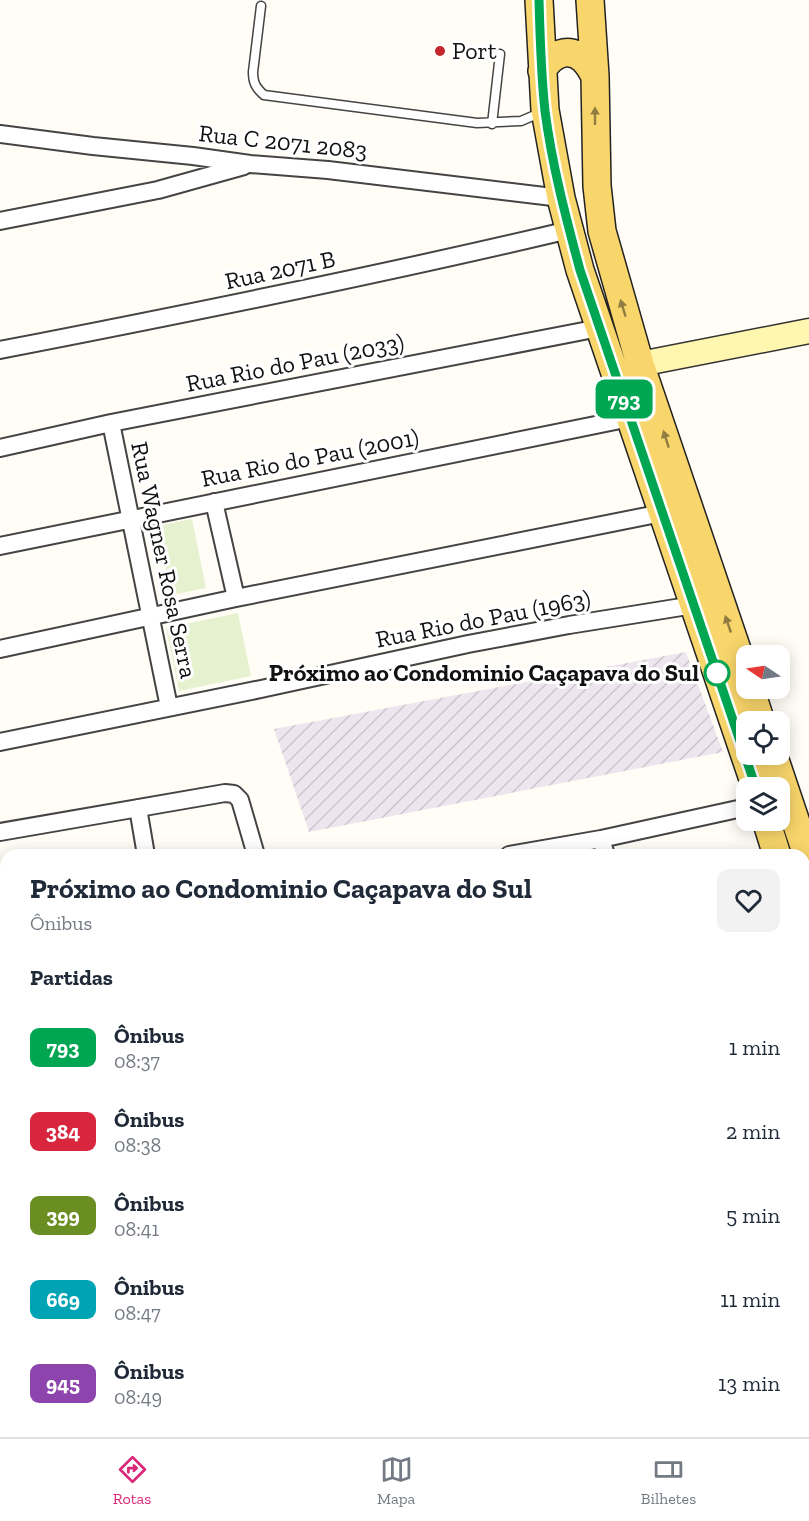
<!DOCTYPE html>
<html lang="pt">
<meta charset="utf-8">
<style>
body{margin:0;font-family:"Zilla Slab",serif;background:#f2f2f3;color:#1f2937;height:100vh;display:flex;flex-direction:column;font-size:22px;white-space:nowrap}
*{box-sizing:border-box;margin:0}
p{font-size:20px;color:#747a83}
.icon{flex:none;width:33px;height:33px;fill:none;stroke:currentColor;stroke-width:2;stroke-linecap:round;stroke-linejoin:round}
.map{position:relative;flex:1;overflow:hidden}
.sheet{position:absolute;left:0px;top:849px;width:810px;height:588px;display:flex;flex-direction:column;background:#fff;border-radius:18px 18px 0 0;box-shadow:0 3px 15px #0003}
.sheet>*{flex:none}
.badge{padding:0 12px;border-radius:9px;font-size:21px;line-height:39px}
.needle{width:39px;rotate:283deg}
.fabs{position:absolute;left:736px;top:645px;display:grid;gap:12px}
.fabs a{display:grid;place-items:center;width:54px;height:54px;border-radius:12px;background:#fff;box-shadow:0 3px 15px #0003;font-size:30px}
.map>.badge{position:absolute;translate:-50% -50%;box-shadow:0 0 0 3px #fff}
h2{padding:0 30px;font-size:22px;line-height:54px}
.round{display:grid;place-items:center;flex:none;width:63px;height:63px;border-radius:12px;background:#f2f2f3}
.summary{display:flex;align-items:center;justify-content:space-between;height:102px;padding:0 30px}
h1{font-size:28px;font-weight:700;line-height:45px}
ul{padding:0;list-style:none}
li{display:flex;align-items:center;gap:18px;height:84px;padding:0 30px}
li div{flex:1}
li b{display:block;font-size:22px}
li em{font-style:normal}
li .badge{min-width:66px;font-weight:700;text-align:center}
.tabs{display:flex;justify-content:space-around;align-items:center;height:84px;border-top:2px solid #e0e1e3;background:#fff;font-size:16px;color:#747a83}
.tabs a{display:grid;justify-items:center;gap:3px}
.tabs .on{color:#db2777}
.map>svg:first-child{display:block}
.industrial{fill:url(#industrial-furrows)}
.pitch{fill:#e6f2cf}
.lines{fill:none;stroke-linecap:round;stroke-linejoin:round}
.river{stroke:#b9e0f7;stroke-width:33}
.lane-casing{stroke:#444;stroke-width:11}
.street-casing{stroke:#444;stroke-width:20}
.secondary-casing{stroke:#333;stroke-width:27}
.primary-casing{stroke:#222;stroke-width:30}
.lane{stroke:#fff;stroke-width:8}
.street{stroke:#fff;stroke-width:16}
.secondary{stroke:#fff6b0;stroke-width:24}
.primary{stroke:#f9d66b;stroke-width:27}
.oneway{fill:#917d42}
.line-casing{stroke:#fff;stroke-width:14}
.line{stroke:#00a651;stroke-width:9}
.poi-dot{fill:#c4262e;stroke:#fff;stroke-width:2}
.stop-dot{fill:#fff;stroke:#00a651;stroke-width:3}
.labels{text-anchor:middle;stroke-width:6;stroke-linejoin:round;paint-order:stroke}
.poi-label{font-size:24px;fill:#111;stroke:#fff;text-anchor:start}
.street-label{font-size:24px;fill:#111;stroke:#fff}
.stop-label{font-size:24px;font-weight:bold;fill:#111;stroke:#fff;text-anchor:end}
</style>
<div class="map">
<svg width="809" height="1437" viewBox="0 0 809 1437">
<defs>
<pattern id="industrial-furrows" width="10" height="10" patternUnits="userSpaceOnUse" patternTransform="scale(1.5)"><rect width="10" height="10" fill="#eee6ef"/><path d="M-1 1l2-2M0 10L10 0M9 11l2-2" fill="none" stroke="#cbc4cc"/></pattern>
</defs>
<rect width="100%" height="100%" fill="#fffdf5"/>
<path class="industrial" d="M686,652L723,752L309,832L274,729Z"/>
<path class="pitch" d="M192,519L206,588L171,595L158,526Z
M238,613L251,676L179,691L166,628Z"/>
<g class="lines">
<path class="river" d="M0,1161L6,1165
M169,1437L170,1431"/>
<g class="lane-casing">
<path id="lane" d="M261,6L253,72C253,83 256,88 264,95L477,123L521,121L542,112
M492,124L500,54"/>
</g>
<g class="street-casing">
<path id="street" d="M0,134L93,146L193,156L250,164L328,170L561,198
M0,221L158,190L244,166
M0,350C191,313 380,275 569,230
M111,423L169,707
M0,448L111,423L599,328
M214,502L236,598
M0,546L630,418
M0,649L236,598L662,513
M0,742L261,689L468,644L569,625L694,605
M138,808L146,855
M0,832L225,793L234,794L240,800L256,855
M601,839L606,855
M509,855L601,839L747,807
M0,947L6,946
M0,1020L6,1021
M804,1114L809,1115
M0,1129L6,1133
M804,1264L809,1265
M0,1304L6,1321
M47,1431L49,1437
M202,1431V1437
M804,1431H809"/>
</g>
<g class="secondary-casing">
<path id="secondary" d="M640,364L809,331"/>
</g>
<g class="primary-casing">
<path id="primary" d="M539,0L545,110L561,198L580,270L756,788
M590,0L595,76L597,186L602,231L640,364L747,679
M542,71C550,55 569,45 584,60C589,65 592,71 595,76
M750,688L761,722
M773,754L809,861
M766,820L777,855
M804,941L809,955"/>
</g>
<use href="#lane" class="lane"/>
<use href="#street" class="street"/>
<use href="#secondary" class="secondary"/>
<use href="#primary" class="primary"/>
</g>
<defs><path id="oneway-solid" d="M-6-.8H1V-3.2L6.5 0L1 3.2V.8H-6Z" transform="scale(1.5)"/></defs>
<g class="oneway">
<use href="#oneway-solid" transform="translate(595 116) rotate(-90)"/>
<use href="#oneway-solid" transform="translate(623 308) rotate(-107)"/>
<use href="#oneway-solid" transform="translate(666 439) rotate(-108)"/>
<use href="#oneway-solid" transform="translate(728 624) rotate(-109)"/>
</g>
<g class="lines">
<g class="line-casing">
<path id="line" d="M539,0C540,37 541,75 545,111C552,165 566,218 580,270L756,788"/>
</g>
<use href="#line" class="line"/>
</g>
<circle class="poi-dot" cx="440" cy="51" r="6"/>
<circle class="stop-dot" cx="717" cy="673" r="12"/>
<g class="labels">
<g class="poi-label">
<text x="452" y="59">Port</text>
</g>
<g class="street-label">
<text transform="translate(283 142) rotate(6)" y="8">Rua C 2071 2083</text>
<text transform="translate(280 270) rotate(-12)" y="8">Rua 2071 B</text>
<text transform="translate(295 363) rotate(-11)" y="8">Rua Rio do Pau (2033)</text>
<text transform="translate(310 458) rotate(-11)" y="8">Rua Rio do Pau (2001)</text>
<text transform="translate(164 560) rotate(78)" y="8">Rua Wagner Rosa Serra</text>
<text transform="translate(483 619) rotate(-11)" y="8">Rua Rio do Pau (1963)</text>
</g>
<g class="stop-label">
<text x="699" y="681">Próximo ao Condominio Caçapava do Sul</text>
</g>
</g>
</svg>
<div class="fabs">
<a><svg class="needle" viewBox="-14 -14 28 28"><path d="M0-13l5 13h-10z" fill="#e53935"/><path d="M0 13l5-13h-10z" fill="#747a83"/></svg></a>
<a><svg class="icon" aria-label="locate" viewBox="0 0 24 24"><circle cx="12" cy="12" r="6"/><path d="M12 2v4M12 18v4M2 12h4M18 12h4"/></svg></a>
<a><svg class="icon" aria-label="layers" viewBox="0 0 24 24"><path d="M12 4l9 5-9 5-9-5zM3 14l9 5 9-5"/></svg></a>
</div>
<b class="badge" style="left:624px;top:399px;background:#00a651;color:#fff">793</b>
<section class="sheet">
<div class="summary"><div><h1>Próximo ao Condominio Caçapava do Sul</h1><p>Ônibus</p></div><a class="round"><svg class="icon" aria-label="heart" viewBox="0 0 24 24"><path d="M12 20l-8-8c-3-5 5-10 8-4 3-6 11-1 8 4z"/></svg></a></div>
<h2>Partidas</h2>
<ul>
<li><span class="badge" style="background:#00a651;color:#fff">793</span><div><b>Ônibus</b><p>08:37</p></div><em>1 min</em></li>
<li><span class="badge" style="background:#d7263d;color:#fff">384</span><div><b>Ônibus</b><p>08:38</p></div><em>2 min</em></li>
<li><span class="badge" style="background:#6b8e23;color:#fff">399</span><div><b>Ônibus</b><p>08:41</p></div><em>5 min</em></li>
<li><span class="badge" style="background:#00a3b4;color:#fff">669</span><div><b>Ônibus</b><p>08:47</p></div><em>11 min</em></li>
<li><span class="badge" style="background:#8e44ad;color:#fff">945</span><div><b>Ônibus</b><p>08:49</p></div><em>13 min</em></li>
</ul>
</section>
</div>
<nav class="tabs">
<a class="on"><svg class="icon" aria-label="directions" viewBox="0 0 24 24"><path d="M12 3l9 9-9 9-9-9zM9 14v-3h6M13 9l2 2-2 2"/></svg>Rotas</a>
<a><svg class="icon" aria-label="map" viewBox="0 0 24 24"><path d="M3 6l6-2 6 2 6-2v14l-6 2-6-2-6 2zM9 4v14M15 6v14"/></svg>Mapa</a>
<a><svg class="icon" aria-label="tickets" viewBox="0 0 24 24"><path d="M3 7h18v10H3zM15 7v10"/></svg>Bilhetes</a>
</nav>
